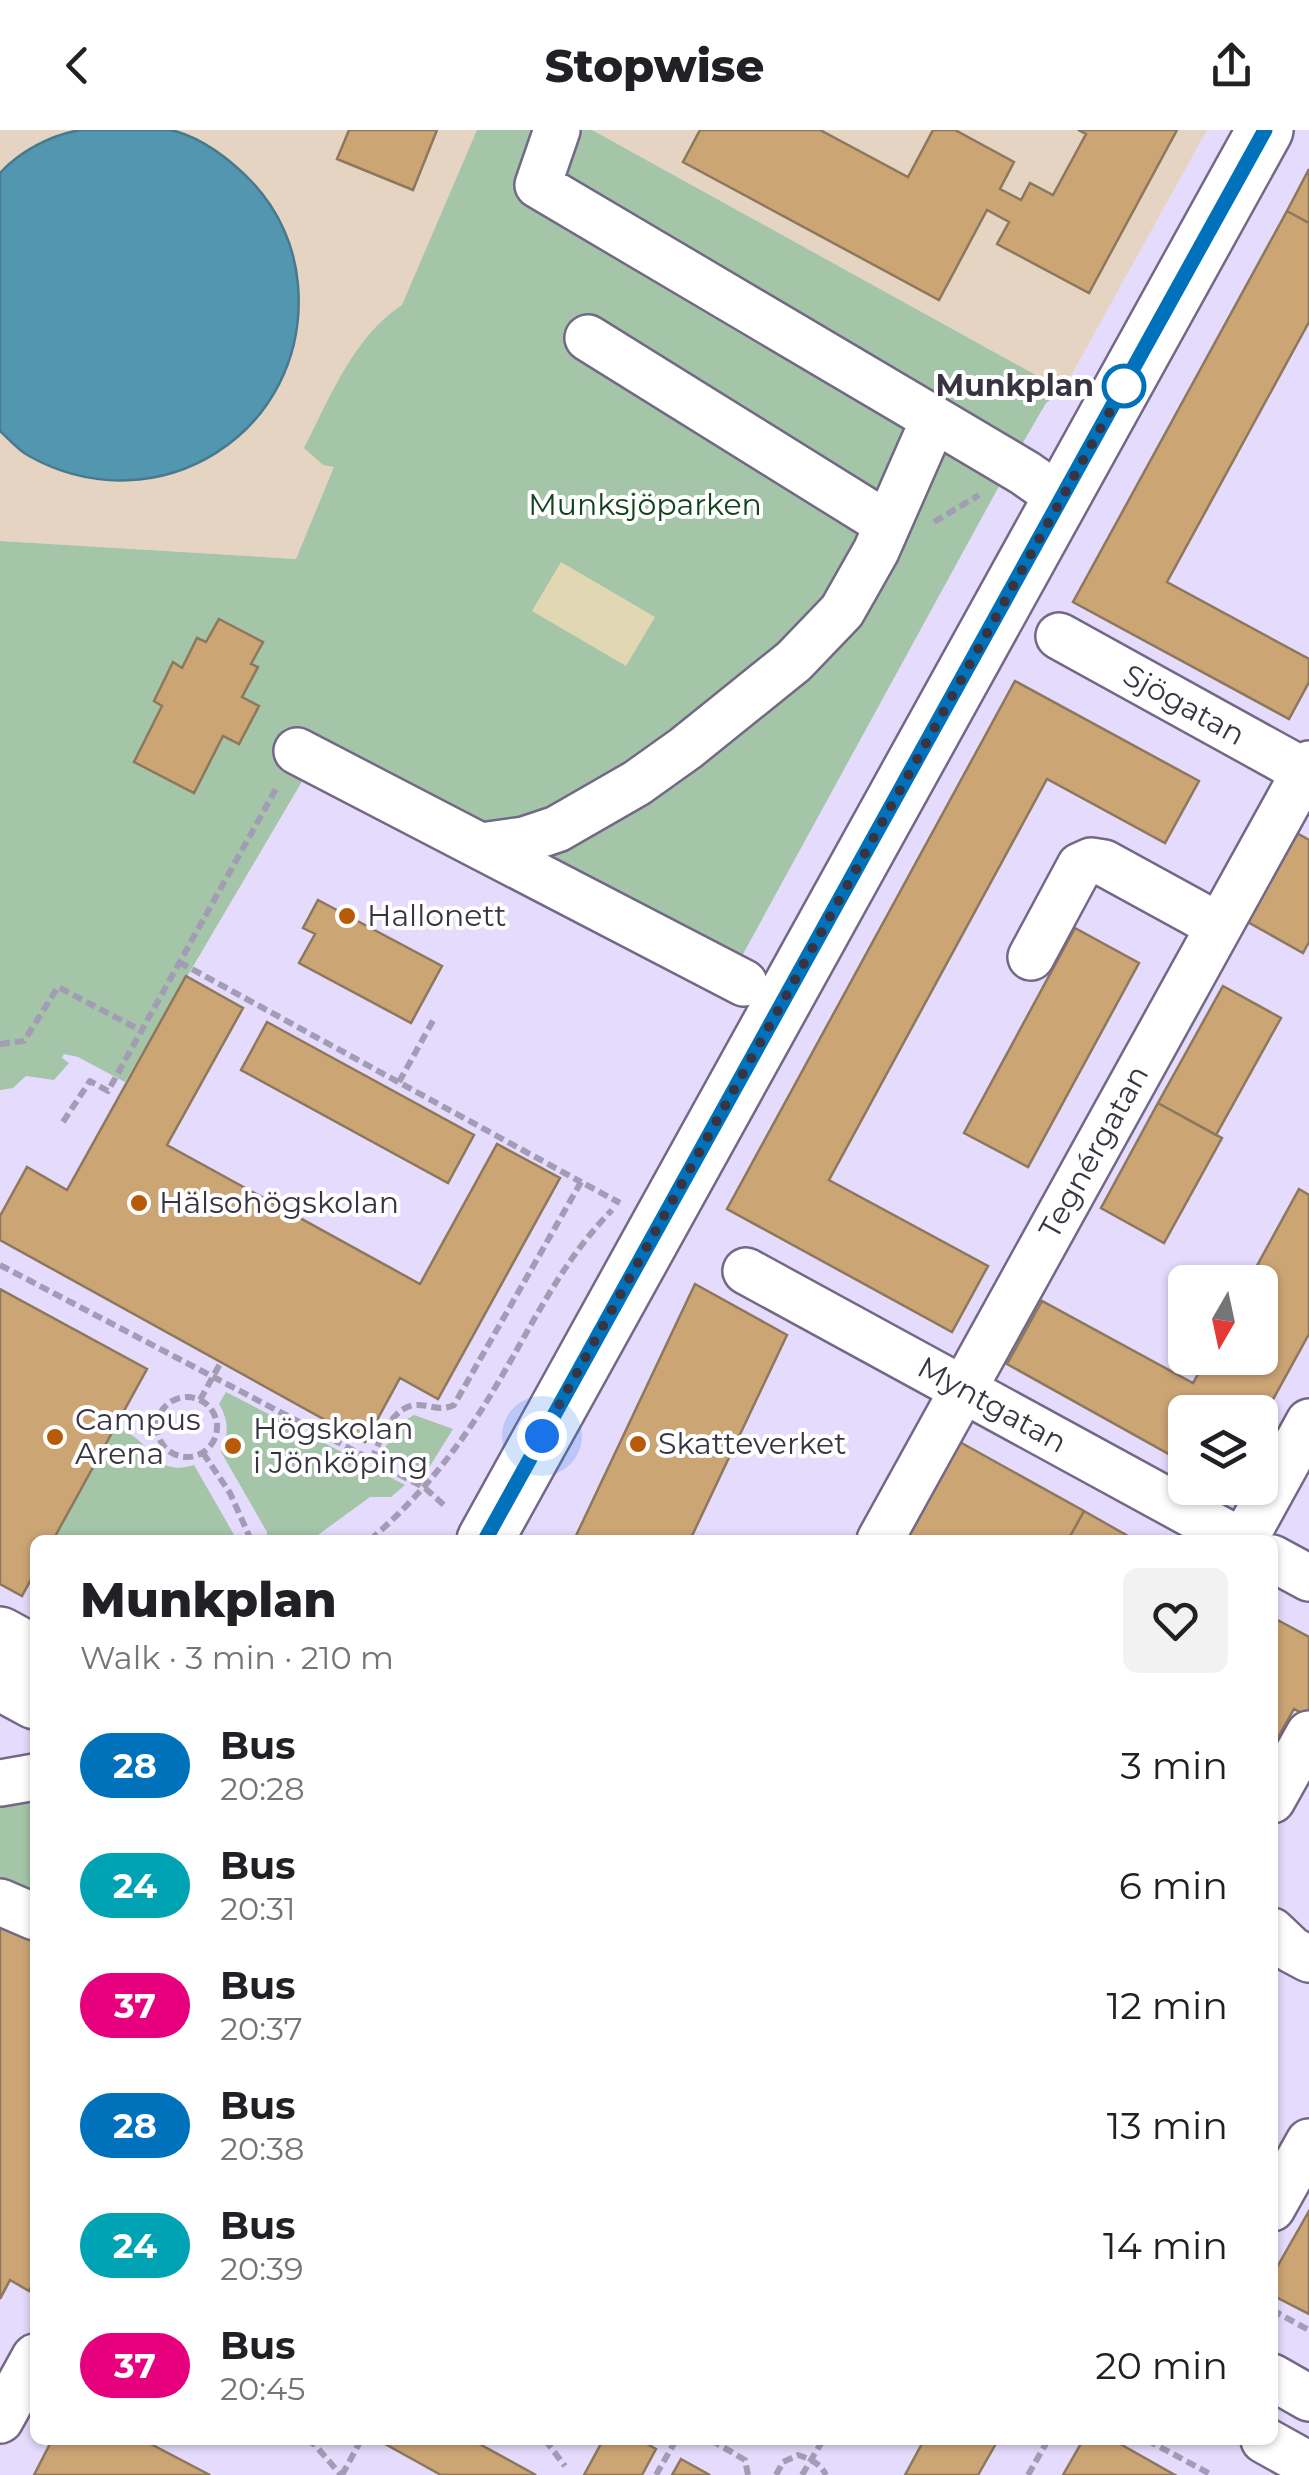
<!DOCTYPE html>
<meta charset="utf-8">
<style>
body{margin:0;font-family:Montserrat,sans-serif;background:#f2f2f2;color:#202124;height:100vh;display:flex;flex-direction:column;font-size:38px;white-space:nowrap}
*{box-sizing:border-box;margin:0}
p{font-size:32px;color:#757577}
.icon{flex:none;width:55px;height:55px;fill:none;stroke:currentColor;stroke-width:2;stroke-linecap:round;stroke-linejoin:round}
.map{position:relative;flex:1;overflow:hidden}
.panel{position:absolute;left:30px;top:1405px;width:1248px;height:910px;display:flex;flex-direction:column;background:#fff;border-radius:15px;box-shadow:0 2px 8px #0004}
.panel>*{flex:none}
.badge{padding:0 20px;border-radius:32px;font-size:35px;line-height:65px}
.needle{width:65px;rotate:189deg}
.fabs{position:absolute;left:1168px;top:1135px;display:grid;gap:20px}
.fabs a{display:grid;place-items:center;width:110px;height:110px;border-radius:15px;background:#fff;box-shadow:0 2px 8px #0004;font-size:50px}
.you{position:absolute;width:50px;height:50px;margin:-25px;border:8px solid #fff;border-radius:50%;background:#1a73e8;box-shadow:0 0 0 15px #1a73e833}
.map>.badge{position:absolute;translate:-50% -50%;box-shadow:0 0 0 5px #fff}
.round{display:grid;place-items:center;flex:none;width:105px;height:105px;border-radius:15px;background:#f2f2f2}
.overview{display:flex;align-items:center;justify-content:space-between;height:170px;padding:0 50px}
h1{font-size:48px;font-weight:800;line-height:75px}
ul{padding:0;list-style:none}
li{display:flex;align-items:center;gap:30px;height:120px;padding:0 50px}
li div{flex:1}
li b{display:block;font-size:38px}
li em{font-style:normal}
li .badge{min-width:110px;font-weight:700;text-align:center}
header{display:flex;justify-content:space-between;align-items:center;height:130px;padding:0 50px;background:#fff;font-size:45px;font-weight:800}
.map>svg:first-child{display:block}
.industrial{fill:#e6d4c3}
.green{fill:#a4c5a7}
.sand{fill:#e1d8b3}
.water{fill:#5297af;stroke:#4a798e;stroke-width:2.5}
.building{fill:#cca575;stroke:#8d775d;stroke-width:2.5}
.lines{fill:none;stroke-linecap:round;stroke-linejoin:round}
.minor-casing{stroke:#736986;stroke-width:50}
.major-casing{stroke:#736986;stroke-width:60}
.path{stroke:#a39cb5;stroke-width:6;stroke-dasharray:10 5;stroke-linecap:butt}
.minor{stroke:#fff;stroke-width:45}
.major{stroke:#fff;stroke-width:55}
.line-casing{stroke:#fff;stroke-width:22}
.line{stroke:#0072bc;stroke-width:15}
.walk{stroke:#383441;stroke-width:10;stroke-dasharray:0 18}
.stop-dot{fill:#fff;stroke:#0072bc;stroke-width:5}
.poi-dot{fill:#b85b09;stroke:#fff;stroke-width:4}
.labels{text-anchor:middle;stroke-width:8;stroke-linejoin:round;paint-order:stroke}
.stop-label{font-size:30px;font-weight:bold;fill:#383441;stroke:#fff;text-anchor:end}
.park-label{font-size:30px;fill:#11441c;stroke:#fff}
.street-label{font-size:30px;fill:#383441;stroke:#fff}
.poi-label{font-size:30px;fill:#383441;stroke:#fff;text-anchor:start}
</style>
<header><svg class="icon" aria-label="back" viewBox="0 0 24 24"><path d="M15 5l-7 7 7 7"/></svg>Stopwise<svg class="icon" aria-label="share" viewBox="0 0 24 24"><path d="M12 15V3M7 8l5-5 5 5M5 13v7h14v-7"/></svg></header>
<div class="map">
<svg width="1309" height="2345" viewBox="0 0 1309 2345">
<rect width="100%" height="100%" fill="#e5dbfc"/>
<path class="industrial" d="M0,0H477L296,429L0,411Z
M592,0H1207L1063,260Z"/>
<path class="green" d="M477,0H592L1063,260L1046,273L1021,316L737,835L324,614L125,952L78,927L64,924L62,928L69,933L54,950L26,946L13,958L0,960V411L296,429L334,337L323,335L304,318C330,268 353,207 402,175Z
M226,1262L405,1355L391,1367H370L311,1410H267V1402L221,1322C229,1304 229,1291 219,1274Z
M414,1285L453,1299L425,1344L381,1323L404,1291Z
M115,1296C122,1300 131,1304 137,1309C157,1326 162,1345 194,1335L237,1410H53Z
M35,1663V1774L0,1759V1669Z"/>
<path class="sand" d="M561,432L655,487L626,536L532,481Z"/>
<path class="water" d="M80,0C108,0 143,0 171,0C202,7 232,31 253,53C279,81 295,117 298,155C310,302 158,398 29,326C18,320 9,309 0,301V43C20,21 51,5 80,0Z"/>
<path class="building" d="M349,0H437L413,60L337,29Z
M700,0H820L908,47L933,0H955L1014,32L1000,59L1021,70L1030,53L1053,65L1086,4L1078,0H1177L1089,163L997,114L1009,92L987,80L939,170L683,32Z
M1309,39V93L1287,81Z
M1287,81L1309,93V192L1167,452L1309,529V552L1289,589L1073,472Z
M219,489L263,512L251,534L258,537L242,567L259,576L239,614L223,606L194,663L134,632L162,576L154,571L173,532L182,538L197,508L206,512Z
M1015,551L1199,651L1165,713L1047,649L829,1050L988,1136L952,1202L727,1079Z
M1295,702L1309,710V812L1303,823L1246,791Z
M318,770L442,836L411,893L299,833L315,804L303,798Z
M1075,798L1139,833L1028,1037L964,1003Z
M186,846L243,878L167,1015L420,1154L497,1014L560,1048L438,1269L400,1248L365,1312L0,1110V1086L27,1037L67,1060Z
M1223,856L1281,888L1216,1005L1158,973Z
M267,892L474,1005L448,1053L241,940Z
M1158,973L1222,1008L1164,1113L1101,1078Z
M1299,1059L1309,1065V1204L1260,1293V1282H1185V1333L1007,1234L1042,1171L1193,1253L1207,1228H1260V1152H1248Z
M695,1154L787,1205L690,1410H574Z
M0,1159L147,1239L53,1410H35V1442L22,1466L0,1454Z
M958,1311L1084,1381L1068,1410H903Z
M1084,1381L1135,1410H1068Z
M1272,1487L1309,1507V1587L1294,1579L1272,1618Z
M0,1792L35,1806V2150L29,2161L10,2150L0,2169Z
M1309,2081V2184L1272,2165V2146Z
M52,2310H143L210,2345H34Z
M378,2310H472L536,2345H441Z
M603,2310H640L656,2319L642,2345H584Z
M924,2310H998L978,2345H905Z
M1083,2310H1113L1175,2345H1063Z
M681,2329L710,2345H672Z"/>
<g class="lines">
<g class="minor-casing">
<path id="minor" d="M557,0L538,55L934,289
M588,208L887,394
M1059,506L1309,644
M297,621L744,853
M481,716L524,710L557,699L637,653L686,618L794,531L842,481L876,421L934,289L1025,343L1062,369
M1031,827L1080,736L1091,731L1104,733L1219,796
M746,1141L1239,1410
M880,1410L1309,634
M1244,1410L1309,1292
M1272,1428L1309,1448
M0,1653L35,1647
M1272,1670L1309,1604
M0,1772L35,1787
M1272,1801L1292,1820L1309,1829
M1272,2078L1309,2012
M1272,2247L1309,2268
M0,2290L35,2227
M1264,2310L1309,2335"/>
</g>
<g class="major-casing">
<path id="major" d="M485,1410L1265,0
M0,1505L35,1524
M0,1552L35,1571"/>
</g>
<path class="path" d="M934,392L979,365
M179,832L581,1052
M0,914L24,911L58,857L142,901
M399,952L435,887
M63,992L90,951L108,961L277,657
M0,1135L425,1358L445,1376
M157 1297a30 30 0 1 1 60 0a30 30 0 1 1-60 0Z
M200,1270L221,1232
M203,1323L230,1363L251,1410
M371,1330C381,1311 390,1278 415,1275C429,1274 439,1282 454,1275L581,1052L620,1073
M370,1410C419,1368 460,1317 493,1261C531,1198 560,1133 612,1080
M1272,2180L1309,2200
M307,2310L315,2315L341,2345
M545,2310L565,2336
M711,2310L745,2330L748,2345
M1147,2310L1212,2345
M342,2345L361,2310
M656,2345L676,2310
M776,2345L783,2332L798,2325C810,2329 820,2333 826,2345
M802,2345L823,2310
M1028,2345L1048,2310"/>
<use href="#minor" class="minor"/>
<use href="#major" class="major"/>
</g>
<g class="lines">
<g class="line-casing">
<path id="line" d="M485,1410L1265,0"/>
</g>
<use href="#line" class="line"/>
<path class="walk" d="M542,1306L1124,256"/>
</g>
<circle class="stop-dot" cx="1124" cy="256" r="20"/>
<g class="poi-dot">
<circle cx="347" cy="786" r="10"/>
<circle cx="139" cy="1073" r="10"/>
<circle cx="55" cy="1307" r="10"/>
<circle cx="638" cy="1314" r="10"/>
<circle cx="233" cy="1316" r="10"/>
</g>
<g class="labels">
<g class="stop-label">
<text x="1094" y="266">Munkplan</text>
</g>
<g class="park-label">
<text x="645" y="385">Munksjöparken</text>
</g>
<g class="street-label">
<text transform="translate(1184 575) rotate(29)" y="10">Sjögatan</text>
<text transform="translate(1094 1022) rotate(-61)" y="10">Tegnérgatan</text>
<text transform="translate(992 1275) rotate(29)" y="10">Myntgatan</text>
</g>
<g class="poi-label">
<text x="367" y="796">Hallonett</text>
<text x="159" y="1083">Hälsohögskolan</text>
<text x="75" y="1300">Campus<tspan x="75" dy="34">Arena</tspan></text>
<text x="253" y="1309">Högskolan<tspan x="253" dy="34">i Jönköping</tspan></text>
<text x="658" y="1324">Skatteverket</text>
</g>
</g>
</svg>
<div class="fabs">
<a><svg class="needle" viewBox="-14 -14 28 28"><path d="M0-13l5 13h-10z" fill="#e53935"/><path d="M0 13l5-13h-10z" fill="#757577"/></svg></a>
<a><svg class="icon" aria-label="layers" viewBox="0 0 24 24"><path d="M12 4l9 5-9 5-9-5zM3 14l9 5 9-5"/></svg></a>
</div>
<div class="you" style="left:542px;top:1306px"></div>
<section class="panel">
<div class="overview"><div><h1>Munkplan</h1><p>Walk · 3 min · 210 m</p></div><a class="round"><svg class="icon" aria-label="heart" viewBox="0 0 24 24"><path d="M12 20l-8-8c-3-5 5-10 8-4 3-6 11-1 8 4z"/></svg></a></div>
<ul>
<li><span class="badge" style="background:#0072bc;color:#fff">28</span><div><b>Bus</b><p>20:28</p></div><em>3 min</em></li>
<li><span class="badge" style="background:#00a3b4;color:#fff">24</span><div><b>Bus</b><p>20:31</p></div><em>6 min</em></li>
<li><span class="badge" style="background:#e6007e;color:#fff">37</span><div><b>Bus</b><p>20:37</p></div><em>12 min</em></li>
<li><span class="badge" style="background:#0072bc;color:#fff">28</span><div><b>Bus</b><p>20:38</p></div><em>13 min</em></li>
<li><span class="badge" style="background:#00a3b4;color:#fff">24</span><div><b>Bus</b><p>20:39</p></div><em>14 min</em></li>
<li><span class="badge" style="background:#e6007e;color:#fff">37</span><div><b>Bus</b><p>20:45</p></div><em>20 min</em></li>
</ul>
</section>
</div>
